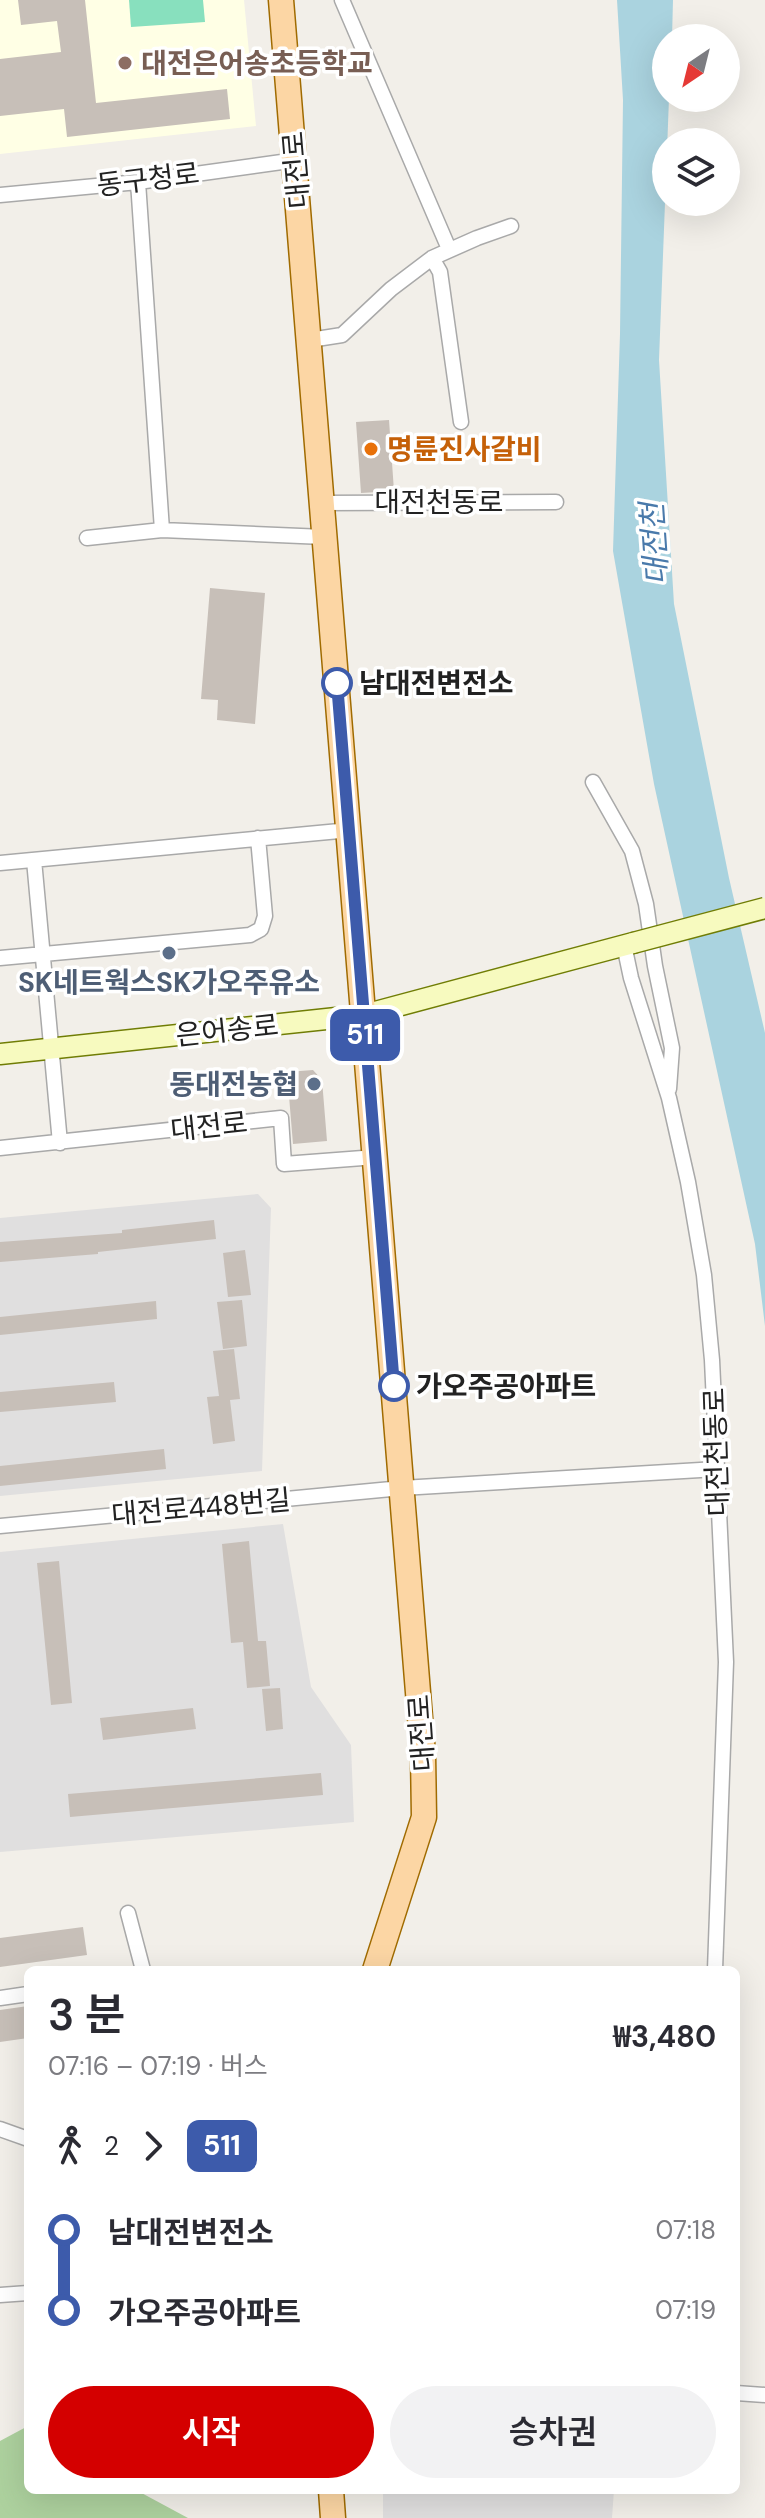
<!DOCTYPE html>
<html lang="ko">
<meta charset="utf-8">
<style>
body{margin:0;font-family:"DM Sans","Noto Sans KR",sans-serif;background:#f2f2f3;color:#2b2b33;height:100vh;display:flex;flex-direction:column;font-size:30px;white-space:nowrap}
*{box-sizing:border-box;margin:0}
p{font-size:26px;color:#7c7c81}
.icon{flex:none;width:44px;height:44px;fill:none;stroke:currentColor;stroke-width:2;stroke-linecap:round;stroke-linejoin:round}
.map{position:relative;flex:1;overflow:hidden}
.side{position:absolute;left:24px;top:1966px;width:716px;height:528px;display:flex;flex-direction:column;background:#fff;border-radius:12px;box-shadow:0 8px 32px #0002}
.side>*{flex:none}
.badge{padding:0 16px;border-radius:12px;font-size:28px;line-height:52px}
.needle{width:52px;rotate:215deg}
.fabs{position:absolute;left:652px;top:24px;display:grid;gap:16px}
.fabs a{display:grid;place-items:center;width:88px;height:88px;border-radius:50%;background:#fff;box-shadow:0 8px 32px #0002;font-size:40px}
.map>.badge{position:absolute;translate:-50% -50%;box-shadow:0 0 0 4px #fff}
.legs{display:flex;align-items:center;gap:12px;height:88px;padding:0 24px;font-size:26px}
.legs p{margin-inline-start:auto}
.headline{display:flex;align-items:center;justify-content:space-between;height:136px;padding:0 24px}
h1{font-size:44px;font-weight:600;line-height:60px}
.cta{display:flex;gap:16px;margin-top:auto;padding:16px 24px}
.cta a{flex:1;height:92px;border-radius:48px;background:#d40000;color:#fff;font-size:32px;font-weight:600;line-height:92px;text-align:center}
.cta a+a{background:#f2f2f3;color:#2b2b33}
ul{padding:0 24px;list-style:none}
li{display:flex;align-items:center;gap:28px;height:80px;font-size:30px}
li i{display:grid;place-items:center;width:12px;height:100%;margin:0 10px;background:currentColor}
li i::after{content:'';width:20px;height:20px;margin:-10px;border:6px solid;border-radius:50%;background:#fff}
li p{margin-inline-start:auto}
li:first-child i{background:linear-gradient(#0000 50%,currentColor 0)}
li:last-child i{background:linear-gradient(currentColor 50%,#0000 0)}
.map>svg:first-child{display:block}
.residential{fill:#e0dfdf}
.education{fill:#ffffe5}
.forest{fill:#add19e}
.pitch{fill:#88e0be}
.water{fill:#aad3df}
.building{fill:#c7bfb8}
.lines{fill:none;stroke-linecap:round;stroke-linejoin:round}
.minor-casing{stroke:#a9a9a9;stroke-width:17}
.secondary-casing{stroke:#707d05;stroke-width:23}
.primary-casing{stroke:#a06b00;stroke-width:27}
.minor{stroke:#fff;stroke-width:14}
.secondary{stroke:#f7fabf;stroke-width:20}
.primary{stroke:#fcd6a4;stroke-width:24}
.secondary-bridge-casing{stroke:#707d05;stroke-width:23;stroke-linecap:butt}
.secondary-bridge{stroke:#f7fabf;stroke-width:20}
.line-1-casing{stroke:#fff;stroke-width:18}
.line-1{stroke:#3d5bab;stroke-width:12}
.education-dot{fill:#8d6e63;stroke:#fff;stroke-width:3}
.food-dot{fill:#e8710a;stroke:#fff;stroke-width:3}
.stop-1-dot{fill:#fff;stroke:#3d5bab;stroke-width:4}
.service-dot{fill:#5c6f8a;stroke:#fff;stroke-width:3}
.labels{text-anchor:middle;stroke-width:7;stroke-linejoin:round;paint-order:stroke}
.education-label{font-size:28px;font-weight:bold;fill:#785e54;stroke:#fff;text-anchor:start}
.street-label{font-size:28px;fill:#222;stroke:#fff}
.food-label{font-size:28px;font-weight:bold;fill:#c56008;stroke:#fff;text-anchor:start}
.stop-label{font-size:28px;font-weight:bold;fill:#222;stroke:#fff;text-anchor:start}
.service-label{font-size:28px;font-weight:bold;fill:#4e5e75;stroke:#fff}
.water-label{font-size:30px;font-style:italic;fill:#4a7aab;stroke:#fff}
</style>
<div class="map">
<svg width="765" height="2518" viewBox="0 0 765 2518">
<rect width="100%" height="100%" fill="#f2efe9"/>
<path class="residential" d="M258,1194L271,1208L262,1471L0,1496V1218Z
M283,1524L311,1687L351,1745L354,1822L0,1852V1552Z
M383,2490H614L612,2518H383Z"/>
<path class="education" d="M0,0H244L256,126L0,154Z"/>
<path class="forest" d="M28,2426V2490H136L188,2518H0V2441Z"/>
<path class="pitch" d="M129,0H203L205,22L131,27Z"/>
<path class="water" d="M617,0H673L672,38H666V98H669L659,360L674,604L729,878L765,1033V1326L755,1244L654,784L613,551L620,334L623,100Z"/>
<path class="building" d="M18,0H85L96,103L227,89L230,119L67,137L64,109L0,116V59L61,52L57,21L21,25Z
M389,420L394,491L361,493L356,422Z
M210,588L265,593L255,724L217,720L218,700L201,699Z
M313,1070L322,1080L327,1141L293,1144L287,1072Z
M214,1220L216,1239L98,1252V1254L0,1262V1242L122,1233V1230Z
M245,1250L251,1295L228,1297L223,1253Z
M242,1300L247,1346L223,1349L217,1302Z
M156,1301L157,1319L0,1335V1317Z
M234,1349L240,1399L230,1400L235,1441L213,1444L207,1397L219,1396L213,1351Z
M114,1382L116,1402L0,1412V1392Z
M164,1449L166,1469L0,1486V1466Z
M249,1541L258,1641H266L270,1686L247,1688L243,1642L231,1643L222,1544Z
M59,1561L72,1703L51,1705L37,1563Z
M280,1688L283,1729L266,1731L262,1689Z
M193,1708L196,1729L103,1740L100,1718Z
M321,1773L323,1795L70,1817L68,1794Z
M83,1927L87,1955L0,1967V1938Z
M28,2006V2038L0,2042V2010Z"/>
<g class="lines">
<g class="minor-casing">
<path id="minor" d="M342,0L449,249
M138,182L162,530
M0,195L138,182L296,160
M432,258L440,272L461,422
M310,340L342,335L391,289L432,258L477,238L511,226
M321,503L556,502
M87,538L162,530L324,537
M593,782L632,851L646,904L655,966L672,1048L669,1089
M34,860L60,1143
M0,863L350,830
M624,945L631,978L669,1098L688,1182L704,1275L712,1360L726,1662L715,1970
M0,958L250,935L261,929L265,916L258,838
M0,1148L281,1118L284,1164L376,1157
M0,1526L402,1488L717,1469
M128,1913L143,1970
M0,1998L28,1994
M0,2129L28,2139
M0,2295L28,2293
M736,2393L765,2395"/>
</g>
<g class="secondary-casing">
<path id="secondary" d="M0,1054L364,1015L633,943"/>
</g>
<g class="primary-casing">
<path id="primary" d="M281,0L423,1754L424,1817L375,1970
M331,2490L333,2518"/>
</g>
<use href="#minor" class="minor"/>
<use href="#secondary" class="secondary"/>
<use href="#primary" class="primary"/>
<g class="secondary-bridge-casing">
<path id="secondary-bridge" d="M633,943L765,908"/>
</g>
<use href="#secondary-bridge" class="secondary-bridge"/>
</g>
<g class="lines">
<g class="line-1-casing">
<path id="line-1" d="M337,683L394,1386"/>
</g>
<use href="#line-1" class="line-1"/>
</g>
<circle class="education-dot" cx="125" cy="63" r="8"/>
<circle class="food-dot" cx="371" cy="449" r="8"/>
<g class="stop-1-dot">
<circle cx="337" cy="683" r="14"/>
<circle cx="394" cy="1386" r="14"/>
</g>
<g class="service-dot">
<circle cx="169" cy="953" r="8"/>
<circle cx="314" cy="1084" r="8"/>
</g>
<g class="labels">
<g class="education-label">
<text x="141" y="73">대전은어송초등학교</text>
</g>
<g class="street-label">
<text transform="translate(296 170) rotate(-95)" y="10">대전로</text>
<text transform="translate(148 179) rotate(-7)" y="10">동구청로</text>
<text x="439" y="512">대전천동로</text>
<text transform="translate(227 1030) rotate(-6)" y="10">은어송로</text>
<text transform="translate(209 1126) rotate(-6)" y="10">대전로</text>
<text transform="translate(716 1452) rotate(-92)" y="10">대전천동로</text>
<text transform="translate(201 1507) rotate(-5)" y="10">대전로448번길</text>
<text transform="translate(421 1733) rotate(-94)" y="10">대전로</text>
</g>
<g class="food-label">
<text x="387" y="459">명륜진사갈비</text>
</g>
<g class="stop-label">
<text x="359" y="693">남대전변전소</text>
<text x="416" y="1396">가오주공아파트</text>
</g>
<g class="service-label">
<text x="169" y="992">SK네트웍스SK가오주유소</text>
<text x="298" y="1094" text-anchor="end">동대전농협</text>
</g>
<g class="water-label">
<text transform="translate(655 544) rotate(-94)" y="10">대전천</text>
</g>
</g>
</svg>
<div class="fabs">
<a><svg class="needle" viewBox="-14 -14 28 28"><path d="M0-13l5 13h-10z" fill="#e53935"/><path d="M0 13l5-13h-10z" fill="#7c7c81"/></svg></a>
<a><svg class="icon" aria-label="layers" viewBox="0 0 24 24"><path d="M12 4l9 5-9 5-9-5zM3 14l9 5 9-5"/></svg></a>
</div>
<b class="badge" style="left:365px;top:1035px;background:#3d5bab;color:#fff">511</b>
<section class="side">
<div class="headline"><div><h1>3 분</h1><p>07:16 – 07:19 · 버스</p></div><b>₩3,480</b></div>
<div class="legs"><svg class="icon" aria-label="walk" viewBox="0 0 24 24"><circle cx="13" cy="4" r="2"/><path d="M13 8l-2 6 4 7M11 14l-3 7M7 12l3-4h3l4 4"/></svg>2<svg class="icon" aria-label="forward" viewBox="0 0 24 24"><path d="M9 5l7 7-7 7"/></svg><b class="badge" style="background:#3d5bab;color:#fff">511</b></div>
<ul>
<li><i style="color:#3d5bab"></i><b>남대전변전소</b><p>07:18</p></li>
<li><i style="color:#3d5bab"></i><b>가오주공아파트</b><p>07:19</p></li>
</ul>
<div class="cta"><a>시작</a><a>승차권</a></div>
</section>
</div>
